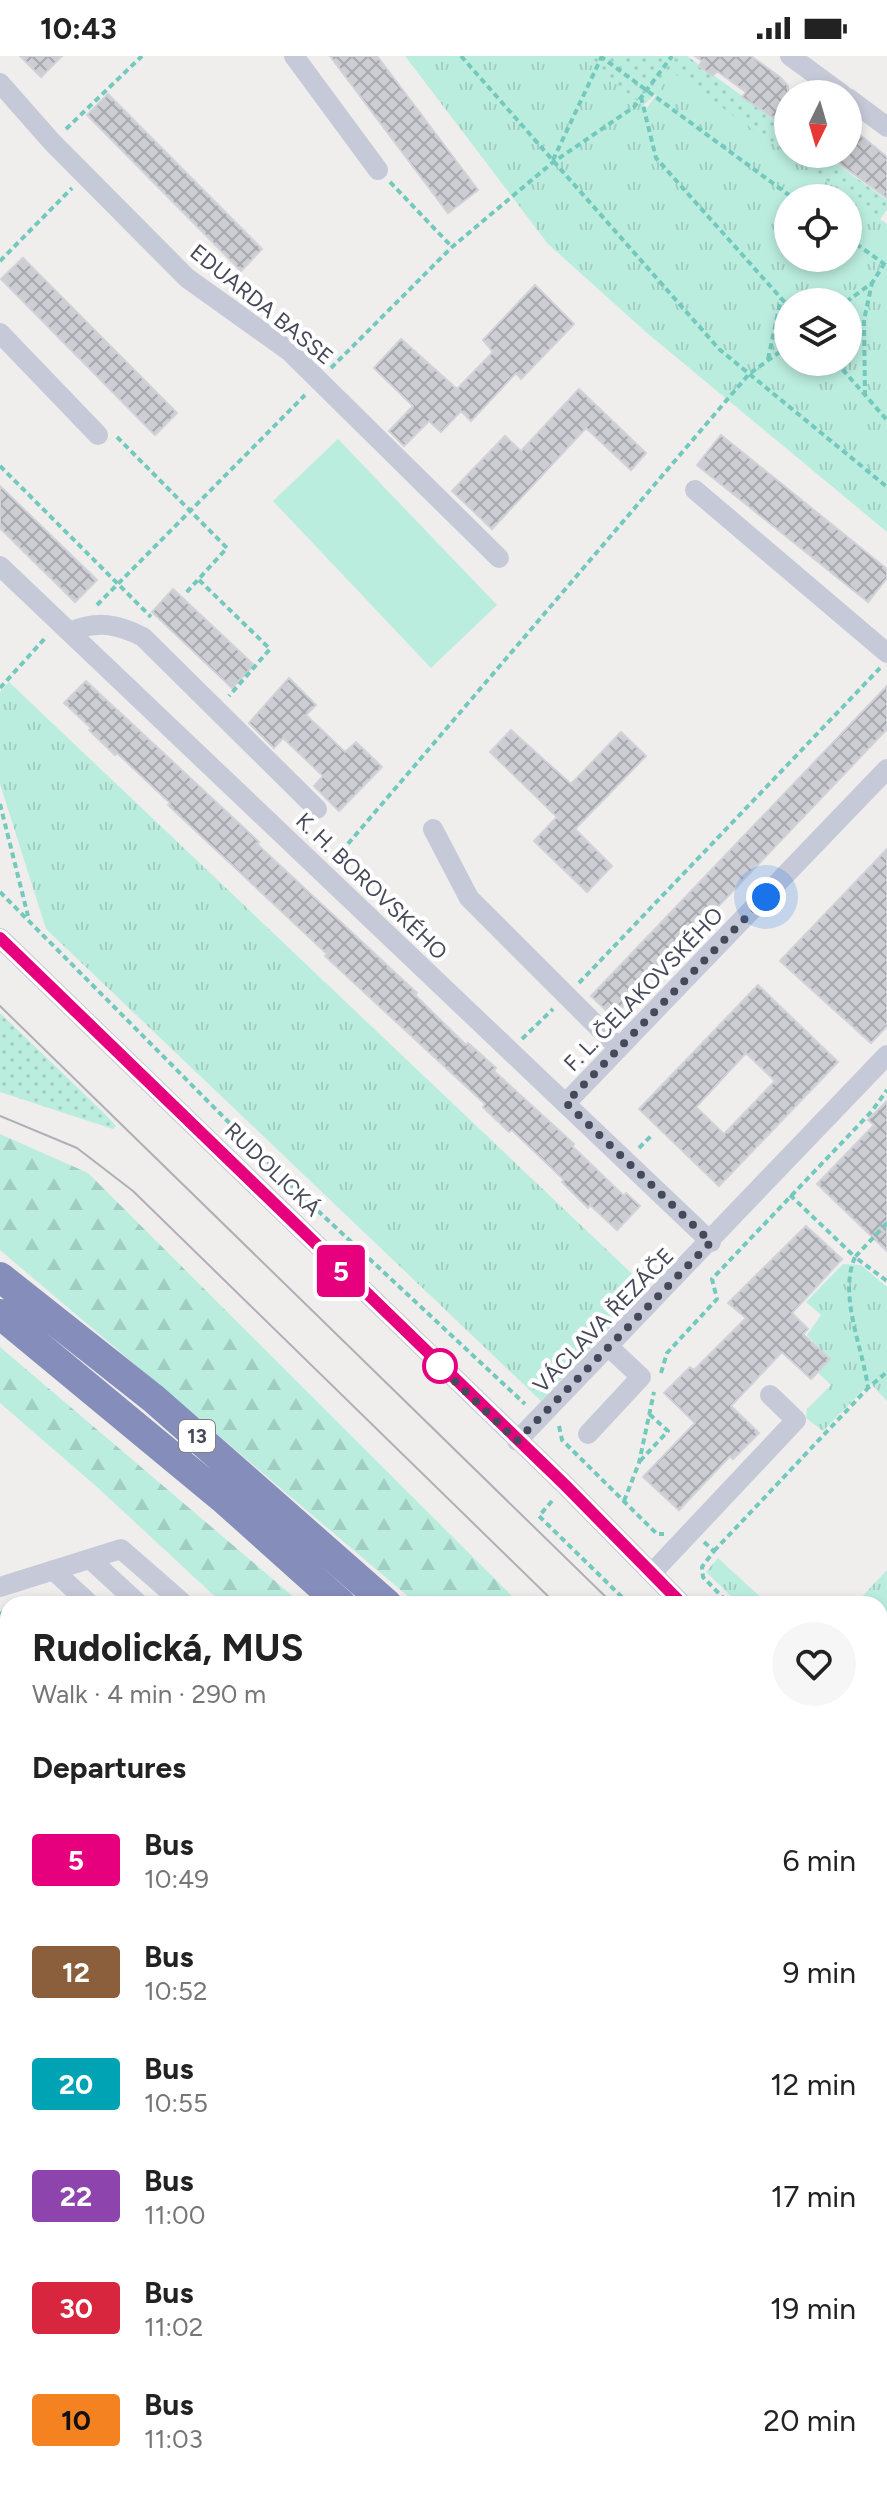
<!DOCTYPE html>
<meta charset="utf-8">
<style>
body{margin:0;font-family:Figtree,sans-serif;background:#f6f6f6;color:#222;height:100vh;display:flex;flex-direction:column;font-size:30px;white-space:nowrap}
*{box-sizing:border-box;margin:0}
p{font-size:26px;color:#767676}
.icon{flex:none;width:44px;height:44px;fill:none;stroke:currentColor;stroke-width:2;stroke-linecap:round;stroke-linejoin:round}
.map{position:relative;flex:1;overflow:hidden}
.details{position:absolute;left:0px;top:1540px;width:888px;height:898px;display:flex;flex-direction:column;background:#fff;border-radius:24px 24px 0 0;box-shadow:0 4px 12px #0003}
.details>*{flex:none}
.badge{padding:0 16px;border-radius:6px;font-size:28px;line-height:52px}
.needle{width:52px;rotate:185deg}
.buttons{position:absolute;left:774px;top:24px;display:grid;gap:16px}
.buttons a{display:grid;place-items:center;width:88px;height:88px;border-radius:50%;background:#fff;box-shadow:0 4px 12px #0003;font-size:40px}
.you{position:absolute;width:40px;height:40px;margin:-20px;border:6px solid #fff;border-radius:50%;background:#1a73e8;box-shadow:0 0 0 12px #1a73e833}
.map>.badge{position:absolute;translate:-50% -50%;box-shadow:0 0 0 4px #fff}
h2{padding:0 32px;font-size:30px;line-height:72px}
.round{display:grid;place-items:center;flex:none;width:84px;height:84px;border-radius:42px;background:#f6f6f6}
.head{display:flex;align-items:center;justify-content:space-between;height:136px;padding:0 32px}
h1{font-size:38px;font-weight:700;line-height:60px}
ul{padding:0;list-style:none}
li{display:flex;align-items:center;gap:24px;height:112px;padding:0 32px}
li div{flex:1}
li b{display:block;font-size:30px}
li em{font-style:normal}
li .badge{min-width:88px;font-weight:700;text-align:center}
.status{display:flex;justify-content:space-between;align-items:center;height:56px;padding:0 40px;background:#fff;direction:ltr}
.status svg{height:22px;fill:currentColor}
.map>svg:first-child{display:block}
.grass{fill:url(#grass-dots)}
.forest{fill:url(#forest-firs)}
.park{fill:url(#park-tufts);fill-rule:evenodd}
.pitch{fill:#bbeddf}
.building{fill:url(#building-cross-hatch);stroke:#d1d1d8;stroke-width:2;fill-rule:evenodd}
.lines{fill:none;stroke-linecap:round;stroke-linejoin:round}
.path{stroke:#74c9bd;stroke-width:4;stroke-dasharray:6 4;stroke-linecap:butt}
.minor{stroke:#c6c9d7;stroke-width:20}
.highway{stroke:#858dbb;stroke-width:30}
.tram{stroke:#afafb7;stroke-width:2}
.rail{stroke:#afafb7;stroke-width:6}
.line-casing{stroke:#fff;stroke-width:18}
.line{stroke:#e6007e;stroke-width:12}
.walk{stroke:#464959;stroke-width:8;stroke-dasharray:0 14.4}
.stop-dot{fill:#fff;stroke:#e6007e;stroke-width:4}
.labels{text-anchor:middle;stroke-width:8;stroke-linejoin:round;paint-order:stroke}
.shield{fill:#fff;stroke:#7e808b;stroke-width:2}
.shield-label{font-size:20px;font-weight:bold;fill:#464959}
.street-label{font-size:22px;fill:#464959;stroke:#fff}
</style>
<div class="status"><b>10:43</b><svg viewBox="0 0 49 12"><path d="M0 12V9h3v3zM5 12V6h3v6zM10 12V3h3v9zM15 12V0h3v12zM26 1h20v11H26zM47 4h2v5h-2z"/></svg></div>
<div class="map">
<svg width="887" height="2437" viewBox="0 0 887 2437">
<defs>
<pattern id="grass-dots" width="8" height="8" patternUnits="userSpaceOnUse" patternTransform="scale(2)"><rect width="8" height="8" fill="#bbeddf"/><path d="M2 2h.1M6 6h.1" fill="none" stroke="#a2cdc2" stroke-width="1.8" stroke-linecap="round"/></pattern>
<pattern id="forest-firs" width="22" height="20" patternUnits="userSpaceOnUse" patternTransform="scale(2)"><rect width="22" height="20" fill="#bbeddf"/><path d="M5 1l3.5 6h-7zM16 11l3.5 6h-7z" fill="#a2cdc2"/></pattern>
<pattern id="park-tufts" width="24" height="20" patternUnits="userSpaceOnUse" patternTransform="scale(2)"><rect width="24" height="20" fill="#bbeddf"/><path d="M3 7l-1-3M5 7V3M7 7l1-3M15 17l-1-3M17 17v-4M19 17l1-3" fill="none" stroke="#a2cdc2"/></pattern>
<pattern id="building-cross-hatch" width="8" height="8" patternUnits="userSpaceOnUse" patternTransform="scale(2)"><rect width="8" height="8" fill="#cdcdd4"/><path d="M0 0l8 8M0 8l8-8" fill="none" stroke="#a8a8af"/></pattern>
</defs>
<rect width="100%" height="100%" fill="#efeeed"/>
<path class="grass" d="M468,0H687L788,73V98H823L887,144V154L863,186L848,142H801L656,38L638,54Z
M0,957L104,1057L116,1070L113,1073L0,1036Z"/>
<path class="forest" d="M0,1078L88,1117L520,1548H417L0,1194Z
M0,1291L302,1548H223L97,1431L0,1347Z
M0,1593L8,1600V1758L0,1751Z"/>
<path class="park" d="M405,0H579L647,52L672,16L887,168V476L647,277L548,188ZM848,142V202H788V142ZM788,246H848V306H788Z
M9,626L647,1232L541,1345L46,873L0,728V636Z
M843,1208L861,1209L887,1231V1345L870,1327L823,1375L806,1362L807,1353L831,1329L817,1316L829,1302L807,1279L821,1259L806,1246Z
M718,1502L768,1548H739L706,1516Z
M887,1514V1585L880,1593V1548H855Z"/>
<path class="pitch" d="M338,383L497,549L431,612L273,445Z"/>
<path class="building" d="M20,0H62L41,21Z
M330,0H377L478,134L448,157Z
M695,0H751L780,21L788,30V71L742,41L746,36L717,15L713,20L699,10L702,5Z
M108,38L262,193L241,215L87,59Z
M848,69L887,101V142L826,98H848Z
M23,202L177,357L155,379L1,223Z
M535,229L574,268L521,323L516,317L471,365L461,355L441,376L429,365L404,390L389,375L413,350L374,312L401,283L457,333L493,296L483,284Z
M579,333L646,397L631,414L586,372L492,473L452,435L505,380L521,395Z
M721,379L887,513V522L868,546L697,409Z
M0,430L97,524L75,546L0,472Z
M173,533L254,609L232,632L152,556Z
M289,622L316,649L306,659L326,678L345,696L356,686L382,711L339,755L314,730L323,720L283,682L274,692L249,667Z
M86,625L259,786L257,788L417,937L415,939L466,989L468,987L496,1012L494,1015L574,1088L572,1090L624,1140L626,1137L640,1150L617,1174L590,1149L588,1152L562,1126L564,1124L512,1074L509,1076L483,1051L485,1048L325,900L327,898L168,749L170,747L117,697L115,699L89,674L91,672L64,647Z
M887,630V673L613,961L591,940Z
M511,674L571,728L621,676L646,700L575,773L612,810L587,836L534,785L557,761L490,696Z
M887,793V970L871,987L780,905Z
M758,929L838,1006L719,1130L639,1053ZM746,997L775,1025L724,1078L696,1051Z
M887,1045V1195L817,1128L874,1069L868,1064Z
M806,1170L842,1203L792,1257L808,1273L803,1278L830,1303L811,1323L782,1296L731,1350L759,1377L733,1403L730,1400L679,1454L643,1421L695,1367L664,1337L690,1311L694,1314L746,1262L728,1247Z"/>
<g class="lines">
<path class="path" d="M461,0L719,293L887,431
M600,0L793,142
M641,41L656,102L788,250
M66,73L142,0
M553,104L602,0
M390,126L452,191
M848,182L887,210
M0,205L72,132
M846,246L872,227L884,208
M768,303L781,243
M836,306L887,364
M331,312L452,191L552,107L634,51L672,0
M865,340L864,264L872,227
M117,381L227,492L185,538
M0,410L151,561
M199,524L270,593L229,640
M97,549L305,339
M0,632L47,580
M0,748L28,860
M335,803L749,318L788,290
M0,836L301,1139L525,1348
M579,927L880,612
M522,983L553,953
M639,1092L651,1080
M790,1139L855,1201C838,1240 863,1292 868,1332L887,1316
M887,1167L855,1201L887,1225
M661,1317L667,1297L717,1243L712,1223L872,1055L887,1034
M559,1370L562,1384L657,1478H664
M640,1405L668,1375L648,1357
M552,1445L539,1460L629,1548
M624,1445L639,1407L654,1336
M704,1486L714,1495L702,1511L703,1521L729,1548
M714,1495L868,1332
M0,1556L8,1564
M880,1601L887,1594
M0,2039L8,2044
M0,2069L8,2076
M423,2430L432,2437
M65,2437L70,2430"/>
<path class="minor" d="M294,0L378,114
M790,0L842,38
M0,27L52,86L187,222L289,295L499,502
M848,42L887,71
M0,277L98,379
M695,434L887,597
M0,510L711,1186
M70,576C97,564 118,568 143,581L317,753
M433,773L469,842L619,992
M0,882L565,1429L682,1548
M566,1047L887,713
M588,1378L641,1321L610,1292
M517,1385L887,999
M90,1503L139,1548
M53,1514L90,1548
M652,1517L796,1364L770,1339
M0,1531L121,1493L184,1548
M0,1626L8,1635
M880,1649L887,1645
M880,1669L887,1678
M880,1735L887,1743
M880,2197L887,2198
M881,2235L887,2240
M880,2322L887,2328
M0,2403L8,2418
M14,2430L19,2437
M853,2430L860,2437"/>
<path class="highway" d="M0,1221L154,1343L387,1548
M0,1258L226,1445L341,1548
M880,2003L887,2009
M880,2049L887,2055"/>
<path class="tram" d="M0,950L613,1548
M0,1060L77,1092L133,1135L556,1548
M880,1808L887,1814
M880,1826L887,1833"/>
<path class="rail" d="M0,1835L8,1843
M0,1858L8,1865
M0,1894L8,1902
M0,1917L8,1925
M392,2430L399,2437
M568,2430L576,2437
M593,2430L601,2437
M633,2430L641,2437
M657,2430L665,2437"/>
</g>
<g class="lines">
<g class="line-casing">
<path id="line" d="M0,882L565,1429L682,1548"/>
</g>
<use href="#line" class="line"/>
<path class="walk" d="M440,1310L437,1308L517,1385L711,1186L566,1047L766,841"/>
</g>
<circle class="stop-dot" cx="440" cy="1310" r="16"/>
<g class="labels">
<rect class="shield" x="179" y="1364" width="36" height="32" rx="6"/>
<g class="shield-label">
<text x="197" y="1387">13</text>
</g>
<g class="street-label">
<text transform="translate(262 248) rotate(39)" y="8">EDUARDA BASSE</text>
<text transform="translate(372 830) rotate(44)" y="8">K. H. BOROVSKÉHO</text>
<text transform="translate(643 933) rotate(-46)" y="8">F. L. ČELAKOVSKÉHO</text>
<text transform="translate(273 1113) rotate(44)" y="8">RUDOLICKÁ</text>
<text transform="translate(603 1264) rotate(-46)" y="8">VÁCLAVA ŘEZÁČE</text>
</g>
</g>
</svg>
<div class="buttons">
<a><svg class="needle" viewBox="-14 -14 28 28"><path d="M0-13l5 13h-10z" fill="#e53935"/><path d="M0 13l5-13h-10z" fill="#767676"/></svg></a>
<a><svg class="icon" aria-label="locate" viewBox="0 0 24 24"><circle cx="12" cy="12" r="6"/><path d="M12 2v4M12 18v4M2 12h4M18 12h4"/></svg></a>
<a><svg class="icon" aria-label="layers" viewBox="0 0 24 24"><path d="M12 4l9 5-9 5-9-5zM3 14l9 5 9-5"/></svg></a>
</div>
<div class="you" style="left:766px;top:841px"></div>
<b class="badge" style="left:341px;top:1215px;background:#e6007e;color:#fff">5</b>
<section class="details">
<div class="head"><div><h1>Rudolická, MUS</h1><p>Walk · 4 min · 290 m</p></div><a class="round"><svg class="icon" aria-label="heart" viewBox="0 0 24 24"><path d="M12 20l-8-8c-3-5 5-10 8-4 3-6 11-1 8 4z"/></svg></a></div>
<h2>Departures</h2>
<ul>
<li><span class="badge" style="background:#e6007e;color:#fff">5</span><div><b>Bus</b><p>10:49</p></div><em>6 min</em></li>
<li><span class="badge" style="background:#8b5e3c;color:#fff">12</span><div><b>Bus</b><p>10:52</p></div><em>9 min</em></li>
<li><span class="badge" style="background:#00a3b4;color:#fff">20</span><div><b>Bus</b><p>10:55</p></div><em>12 min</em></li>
<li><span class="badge" style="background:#8e44ad;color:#fff">22</span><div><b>Bus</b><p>11:00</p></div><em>17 min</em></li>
<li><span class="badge" style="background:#d7263d;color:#fff">30</span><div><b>Bus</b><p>11:02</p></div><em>19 min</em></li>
<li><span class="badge" style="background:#f58220;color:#111">10</span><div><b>Bus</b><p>11:03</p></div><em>20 min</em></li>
</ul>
</section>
</div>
